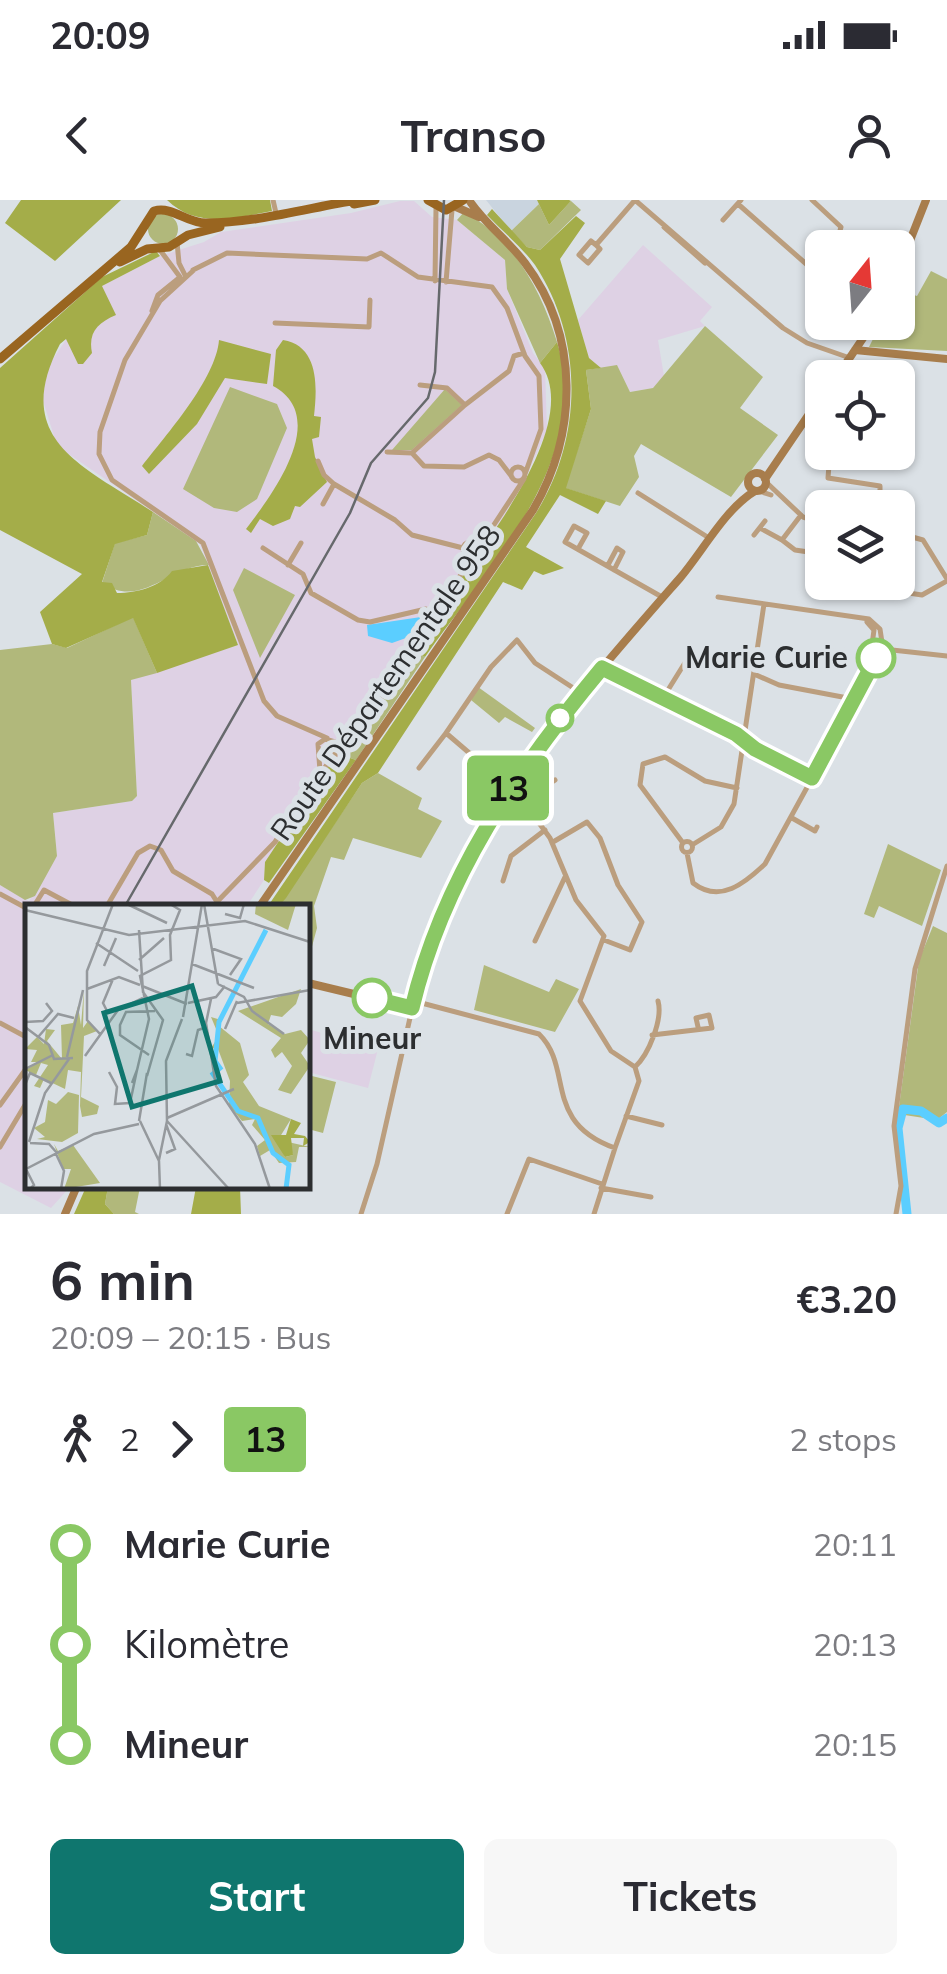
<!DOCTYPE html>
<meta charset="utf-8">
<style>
body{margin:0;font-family:Mulish,sans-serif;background:#f7f7f7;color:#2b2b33;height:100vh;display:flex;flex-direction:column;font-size:38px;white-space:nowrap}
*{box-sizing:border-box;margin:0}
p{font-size:32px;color:#7c7c81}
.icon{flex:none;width:55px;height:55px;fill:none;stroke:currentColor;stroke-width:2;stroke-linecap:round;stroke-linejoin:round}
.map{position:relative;height:1014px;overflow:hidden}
.side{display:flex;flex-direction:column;background:#fff;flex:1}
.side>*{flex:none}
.badge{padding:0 20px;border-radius:8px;font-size:35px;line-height:65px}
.needle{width:65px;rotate:17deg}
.controls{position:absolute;left:805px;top:30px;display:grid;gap:20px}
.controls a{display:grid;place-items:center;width:110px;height:110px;border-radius:15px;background:#fff;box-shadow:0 2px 8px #0004;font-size:50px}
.map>.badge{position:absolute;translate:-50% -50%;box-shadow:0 0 0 5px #fff}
.legs{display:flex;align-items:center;gap:15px;height:110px;padding:0 50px;font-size:32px}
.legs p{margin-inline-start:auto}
.summary{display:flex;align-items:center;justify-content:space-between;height:170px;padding:0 50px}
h1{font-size:55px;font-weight:700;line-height:75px}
.button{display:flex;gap:20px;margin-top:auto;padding:20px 50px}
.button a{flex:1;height:115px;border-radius:15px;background:#0f766e;color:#fff;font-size:40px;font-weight:700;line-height:115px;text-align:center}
.button a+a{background:#f7f7f7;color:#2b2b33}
ul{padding:0 50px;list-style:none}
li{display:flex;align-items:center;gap:35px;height:100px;font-size:38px}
li i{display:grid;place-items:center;width:15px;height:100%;margin:0 12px;background:currentColor}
li i::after{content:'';width:25px;height:25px;margin:-12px;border:8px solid;border-radius:50%;background:#fff}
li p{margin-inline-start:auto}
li:first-child i{background:linear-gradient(#0000 50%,currentColor 0)}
li:last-child i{background:linear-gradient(currentColor 50%,#0000 0)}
.status{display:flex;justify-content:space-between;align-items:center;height:70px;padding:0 50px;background:#fff;direction:ltr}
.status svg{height:28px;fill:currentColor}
header{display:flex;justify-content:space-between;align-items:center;height:130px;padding:0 50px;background:#fff;font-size:45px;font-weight:700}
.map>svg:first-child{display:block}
.built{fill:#c9d4df}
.education{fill:#ded1e4}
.green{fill:#b1b87b}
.forest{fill:#a4ad49}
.water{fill:#5bceff}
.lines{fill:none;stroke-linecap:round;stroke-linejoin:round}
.river{stroke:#5bceff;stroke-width:9}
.street{stroke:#bb9e7e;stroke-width:5}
.secondary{stroke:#a87d4c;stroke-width:8}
.primary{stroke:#996520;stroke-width:9}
.tram{stroke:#66696c;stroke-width:2.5}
.line-1-casing{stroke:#fff;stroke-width:22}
.line-1{stroke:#8ac864;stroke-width:15}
.stop-1-dot{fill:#fff;stroke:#8ac864;stroke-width:5}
.labels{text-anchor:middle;stroke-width:10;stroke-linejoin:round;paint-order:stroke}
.stop-label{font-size:30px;font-weight:bold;fill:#2c2e30;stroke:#dbe1e6;text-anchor:end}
.street-label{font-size:30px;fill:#2c2e30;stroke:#dbe1e6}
.inset-river{fill:none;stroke:#5bceff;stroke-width:5}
.inset-road{fill:none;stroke:#95999d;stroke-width:2.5}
.view{fill:#0f766e;fill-opacity:0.15;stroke:#0f766e;stroke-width:5}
.inset-edge{fill:none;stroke:#2c2e30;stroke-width:5}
</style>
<div class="status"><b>20:09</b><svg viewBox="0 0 49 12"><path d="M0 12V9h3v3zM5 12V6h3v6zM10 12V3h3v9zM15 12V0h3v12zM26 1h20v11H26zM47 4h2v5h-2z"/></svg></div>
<header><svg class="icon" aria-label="back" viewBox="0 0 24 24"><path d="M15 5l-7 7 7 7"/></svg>Transo<svg class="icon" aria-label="person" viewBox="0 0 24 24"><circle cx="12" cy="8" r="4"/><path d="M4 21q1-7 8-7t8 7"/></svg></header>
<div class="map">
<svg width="947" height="1014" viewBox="0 0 947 1014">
<rect width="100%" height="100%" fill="#dbe1e6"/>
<path class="built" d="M486,0H537L539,4L511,31Z"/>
<path class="education" d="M400,1H414L432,17L457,20L505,60L507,89L533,153L545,169L547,230L523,284L489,341L359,536L328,567L265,662L264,680L247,706H28V986L70,987L51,1008L0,982V685L29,701L57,656L53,613L132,601L137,596L131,480L238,445L200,344L57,246L40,191L47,168L102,86L160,56L204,42L221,32L351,13Z
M643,45L712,107L700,121L705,126L658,140L664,176L653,188L630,192L617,166L601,168L589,158L578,120Z
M308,829L378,849L368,888L308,872Z"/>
<path class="green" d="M571,1L581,10L540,50L527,47L511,31L539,4L549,25Z
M464,12C514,39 541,90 557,142L540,163L507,89L505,60L457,20Z
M148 29a15 15 0 1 1 30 0a15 15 0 1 1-30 0Z
M931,71L947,79V151L869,147L881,123L898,122V90L917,96Z
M705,126L763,177L740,208L778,235L731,297L641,244L634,256L639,277L620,306L565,288L591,209L586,170L617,165L630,192L653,188Z
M230,187L277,204L287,228L257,299L237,312L214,308L183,289Z
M445,189L462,205L412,250H392Z
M153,312L196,341L209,365C170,364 142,410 102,383L115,343L147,335Z
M244,368L295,395L260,458L233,390Z
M133,417L157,473L131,480L137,596L132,601L53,613L57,656L35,696L25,700L0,685V450L52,444L67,448Z
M417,452L425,457L356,560L341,555Z
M478,487L535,528L532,532L505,517L499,523L471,500Z
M378,573L422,598L418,609L442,621L421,658L353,638L344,660L331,657L314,706L317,728L308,761V706H279L362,583Z
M888,644L941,670L922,726L879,706L874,718L864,714Z
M933,726L947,733V912L937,920L898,914L919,760Z
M484,765L549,792L556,779L579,789L555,832L474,810Z
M308,875L336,882L323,933L308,929Z
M108,987H140L135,1012L139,1014H114L105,1004Z"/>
<path class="forest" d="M21,0H121L55,61L5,23Z
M167,0H270L272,11C235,18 197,29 167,0Z
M537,0H569L571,1L549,25Z
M492,9L527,47L540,50L576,16L585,23L560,59L589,158L601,168L586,170L591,209L566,288L606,301L598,314L560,295L526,347L564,368L543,375L534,371L522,390L503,382L378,573L362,583L286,698L279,706H268L536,313C583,238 584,139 535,65C522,47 502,31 487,15Z
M156,51L160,56L102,86L116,115C97,123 88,133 92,153L83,164H78L66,139L60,144C10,240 83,266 153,312L147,335L115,344L102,382L112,383L117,393C137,393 160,387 172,371L208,365L238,445L157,473L133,418L66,448L52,444L40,412L82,374L0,330V168L102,77Z
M219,140L271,154L267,184L225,178L197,224L149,274L142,266C166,235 216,179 219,140Z
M283,140C320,146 317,189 314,216L321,217L319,237L312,239L315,257L327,282L300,307L295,306L290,319L273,326L260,319L251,333L246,329C272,295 331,217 273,186L276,150Z
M557,142C594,260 487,368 425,457L417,452C428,436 434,420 443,404C476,353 586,225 540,163Z
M341,555L356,560L269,683L264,680L265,662L328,567Z
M86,987H108L105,1004L114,1014H74Z
M196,987H240L241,1014H191Z"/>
<path class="water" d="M421,417L425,423L420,433L392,443L368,436L367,425Z"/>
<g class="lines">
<path class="river" d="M907,1014L898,928L903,909L921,911L939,923L947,918"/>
<path class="street" d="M273,0L276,13
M635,0L783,128L807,143L850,158
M812,0L841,27L835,48
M738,4L821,77
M723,20L741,0
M664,27L705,63
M177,42L179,63L186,77
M596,45L591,41L579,55L588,63L600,49L596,45L635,0
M160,50L180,77
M195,69L160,101L125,160L100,232L99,254L112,280L203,343L264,501L277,516L327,538
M193,70L227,53L367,59L381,53L418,77L492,87L507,108L525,156L539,176L541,229L525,274
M435,81L436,8
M446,82L452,10
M811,95L821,77
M152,111L158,95L179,78
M275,123L369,127L370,100
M420,185L447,188L465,205L509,171L514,156L524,153
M387,252L412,253L465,205
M830,252L828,278L880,286V308
M412,253L424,266L464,267L489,255L499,260L512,277
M831,253L872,259
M318,261L324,275L334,284
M511 274a7 7 0 1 1 14 0a7 7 0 1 1-14 0Z
M766,282L803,317L822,323
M759,291L771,295
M638,293L709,338
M323,304L334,284L395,320L412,335L463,348
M801,315L782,340L795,350L822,354
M760,328L782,340
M898,333L923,340L947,379
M754,335L765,321
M463 349a7 7 0 1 1 14 0a7 7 0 1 1-14 0Z
M263,348L303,374L311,393L358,420L370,422L426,409L435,413
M578,349L587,333L574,326L565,342L662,397
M476,352L524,279
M288,365L301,343
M608,365L617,348L623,352L614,370
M898,380L902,392L922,395L947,381
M718,397L869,419L880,429L883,449
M867,422L874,430L872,445
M883,449L947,456
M607,462L635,483L812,578
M869,466L872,449
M602,469L622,479
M754,474L779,485L853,499
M663,498L691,453
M338,551L367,521L474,354
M320,557H335V542L325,539L318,544L320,571
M419,568L446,533
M512,586L550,638L576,700L604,736L580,801L611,851L635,867
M509,587L446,533L491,467L517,440L535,463L581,493
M493,615L531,617
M511,616L517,603L555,580
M792,618L815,631L817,627
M681.5 647a5.5 5.5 0 1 1 11 0a5.5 5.5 0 1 1-11 0Z
M553,642L587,622L600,638L618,685L642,722L630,750L604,740
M683,643L640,585L643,564L665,557L705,581L737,588
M692,645L721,627L734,604L764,404
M687,653L693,683C720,704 745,683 765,664L883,449
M503,681L511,656L545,630
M0,694L28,709
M34,706L44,690L74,706
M107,706L138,653L150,646L161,650L173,671L212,694L217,702
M213,706L275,642L330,560
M535,741L565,677
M414,801L539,834C574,868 542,922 615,948L639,881L635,867
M0,823L28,838
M652,835L712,828L709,815L696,818L698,827
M635,867C649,854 663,819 658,801
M0,905L28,866
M626,916L662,925
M0,947L28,900
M601,988L651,997
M361,1014L377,964L412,809
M507,1014L529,959L602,984
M594,1014L615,948
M896,1014L901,986L894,926L915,769L947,666"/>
<path class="secondary" d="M456,7L479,17
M898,71L926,0
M855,150L947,159
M836,178L874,122
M748 282a9 9 0 1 1 18 0a9 9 0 1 1-18 0Z
M765,279L822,195
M260,706L533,310C578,233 580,136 525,63C508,40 484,23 469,0
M308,783L412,808C450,637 568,506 680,378C703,351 725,309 755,291
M65,1014L77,986"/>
<path class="primary" d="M428,0L446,10L463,0
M354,4L375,0
M120,62L147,49L169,47L188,35L220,27
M0,159L131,47L154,11C173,6 186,23 206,23C255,23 308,8 356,0"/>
<path class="tram" d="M125,706L350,313L371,263L428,198L435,172L444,0"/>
</g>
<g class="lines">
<g class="line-1-casing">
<path id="line-1" d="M372,798L412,808C443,678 517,570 602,468L736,534L755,549L812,578L876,458"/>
</g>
<use href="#line-1" class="line-1"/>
</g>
<g class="stop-1-dot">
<circle cx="876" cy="458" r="18"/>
<circle cx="560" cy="518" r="12"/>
<circle cx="372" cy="798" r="18"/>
</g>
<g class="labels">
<g class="stop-label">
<text x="848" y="468">Marie Curie</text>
<text x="372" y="849" text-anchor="middle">Mineur</text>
</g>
<g class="street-label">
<text transform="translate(386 483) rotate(-55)" y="10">Route Départementale 958</text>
</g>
</g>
<g transform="translate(25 704)">
<rect width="285" height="285" fill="#dbe1e6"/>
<path d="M231,0H271L263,26L230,10ZM59,85L58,124L63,117L72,127L59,132L56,193L74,202L72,210L57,213L55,202L56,168L43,166L40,185L19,175L15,184L9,182L23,161L16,159L11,171L0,166L15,158H6L12,146L0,145L12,133L19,140L21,125L30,126L22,137L37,155L36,121L48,119L53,102L56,121ZM276,85L271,100L257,113L246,111L243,120L260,130L276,126L285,136L276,149L285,162L266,190L253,186L267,162L257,148L250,154L246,146L256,134L213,107ZM186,113L196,116L194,122L215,139L224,171L218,178L234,202L266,215L253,236L260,253L268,251L263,238L285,243H274L271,258L254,259L245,246L235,252L232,242L240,236L227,221L230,215L217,217L204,201L205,177L193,145L186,144L194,132ZM43,188L54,191L53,229L37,238L12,235L20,233L9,224L20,218L23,196L31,200ZM29,240L33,247L48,241L75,279L39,285L46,265H38Z" fill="#b1b87b"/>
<path d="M266,215L276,219L269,230L280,232L285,238L278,242L279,234H266L268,251L260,253L246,231H261Z" fill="#a4ad49"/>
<path class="inset-river" d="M241,26L194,118L190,157L195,164L188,170L213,207L233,214L248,249L264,261L261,285"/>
<path class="inset-road" d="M102,0L142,19M179,0L193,80M0,6L104,31L220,17L285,38M200,10L215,14L219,0M114,26L118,88L138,116L122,172M71,39L113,67M186,44L216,55L205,71M114,56L139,34M167,60L229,84M79,62L91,34M193,80L219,93L227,107L259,130M117,82L162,100M62,85L94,73L115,81M186,95L181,119L191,182L230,240L245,285M163,99L191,93L200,82M212,99L285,86M82,107L78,99L88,75M158,113L177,0M0,118L18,117L27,107L21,99M0,123L24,141L29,155L48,154M200,125L212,97M76,131L62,116V67L88,0M14,132L33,110L49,114M161,150L167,152L173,126L182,123M124,151L95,131V121L101,108L130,107M60,152L93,106L118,94M42,153L58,86M0,165L28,151M84,168L92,183L90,200L105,199L112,166L107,179M109,179L124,115L115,72L146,56L145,31L155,6L145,0M0,181L5,169L26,179M142,214L209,185M114,217L122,169M115,217L134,257L135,285M142,217L204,285M4,238L20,189L44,155M5,239L24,240L32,249M141,249L150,245L141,220M31,250L39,267L36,285M134,256L142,217L141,157L157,115M5,285L9,281L1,265L69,230L114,220"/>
<path class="view" d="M167,82L195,177L107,203L79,109Z"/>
<rect width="285" height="285" class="inset-edge"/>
</g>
</svg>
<div class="controls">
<a><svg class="needle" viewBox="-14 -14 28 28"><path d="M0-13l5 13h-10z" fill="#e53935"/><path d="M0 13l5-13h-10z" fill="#7c7c81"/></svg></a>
<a><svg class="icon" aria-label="locate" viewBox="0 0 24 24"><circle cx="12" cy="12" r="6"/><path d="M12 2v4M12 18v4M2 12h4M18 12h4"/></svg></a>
<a><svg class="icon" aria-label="layers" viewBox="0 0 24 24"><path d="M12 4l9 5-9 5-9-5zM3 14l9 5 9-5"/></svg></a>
</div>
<b class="badge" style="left:508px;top:588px;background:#8ac864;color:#111">13</b>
</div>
<section class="side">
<div class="summary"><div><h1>6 min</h1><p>20:09 – 20:15 · Bus</p></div><b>€3.20</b></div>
<div class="legs"><svg class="icon" aria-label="walk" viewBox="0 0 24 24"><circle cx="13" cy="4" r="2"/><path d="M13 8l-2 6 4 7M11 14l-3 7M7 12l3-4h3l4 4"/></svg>2<svg class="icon" aria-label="forward" viewBox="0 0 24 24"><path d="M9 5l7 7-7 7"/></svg><b class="badge" style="background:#8ac864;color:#111">13</b><p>2 stops</p></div>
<ul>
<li><i style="color:#8ac864"></i><b>Marie Curie</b><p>20:11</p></li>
<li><i style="color:#8ac864"></i><span>Kilomètre</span><p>20:13</p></li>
<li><i style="color:#8ac864"></i><b>Mineur</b><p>20:15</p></li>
</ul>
<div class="button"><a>Start</a><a>Tickets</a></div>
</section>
